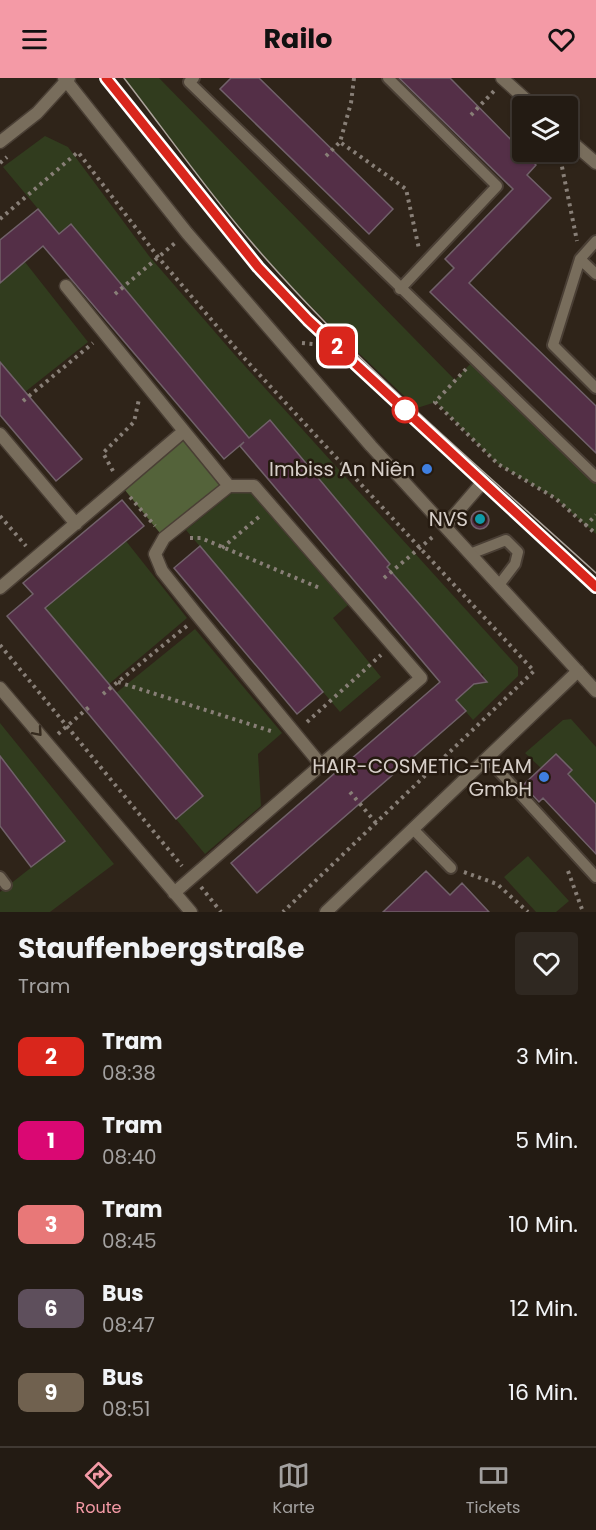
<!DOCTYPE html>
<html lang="de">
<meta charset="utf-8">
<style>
body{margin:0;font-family:Poppins,sans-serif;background:#2f2821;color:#f1f3f6;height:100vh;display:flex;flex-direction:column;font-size:22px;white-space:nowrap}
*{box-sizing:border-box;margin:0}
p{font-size:20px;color:#a3a1a0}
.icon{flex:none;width:33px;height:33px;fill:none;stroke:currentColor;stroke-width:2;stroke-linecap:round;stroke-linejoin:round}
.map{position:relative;height:834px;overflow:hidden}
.panel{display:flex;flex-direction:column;background:#231b13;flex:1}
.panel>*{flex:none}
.badge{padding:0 12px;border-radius:9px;font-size:21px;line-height:39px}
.controls{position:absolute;left:512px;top:18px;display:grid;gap:12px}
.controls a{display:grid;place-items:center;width:66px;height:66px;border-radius:6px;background:#231b13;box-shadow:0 2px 4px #0004,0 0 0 2px #403933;font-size:30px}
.map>.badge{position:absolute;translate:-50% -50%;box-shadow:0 0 0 3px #fff}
.round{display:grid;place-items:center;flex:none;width:63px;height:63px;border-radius:6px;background:#2f2821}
.headline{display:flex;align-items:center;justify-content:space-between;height:102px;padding:0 18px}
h1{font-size:28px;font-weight:700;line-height:45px}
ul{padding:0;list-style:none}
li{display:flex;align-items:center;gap:18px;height:84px;padding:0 18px}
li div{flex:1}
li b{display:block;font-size:22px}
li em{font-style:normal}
li .badge{min-width:66px;font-weight:700;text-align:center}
header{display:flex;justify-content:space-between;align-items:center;height:78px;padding:0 18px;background:#f49aa6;color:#111;font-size:27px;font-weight:700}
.tab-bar{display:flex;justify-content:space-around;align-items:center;height:84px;border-top:2px solid #403933;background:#231b13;font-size:16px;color:#a3a1a0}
.tab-bar a{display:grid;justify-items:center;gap:3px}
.tab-bar .current{color:#f49aa6}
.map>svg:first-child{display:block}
.green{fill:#313c1e}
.forest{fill:#54633a}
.building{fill:#542f47;stroke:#71616a;stroke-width:1.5}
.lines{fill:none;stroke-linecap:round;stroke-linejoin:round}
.lane-casing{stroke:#4a3f35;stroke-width:14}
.street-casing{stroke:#4a3f35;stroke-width:15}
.path{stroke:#887f77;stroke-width:4;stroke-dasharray:3 4.5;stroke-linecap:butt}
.lane{stroke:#786d5c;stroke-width:10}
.street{stroke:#786d5c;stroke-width:12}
.tram{stroke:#aca49c;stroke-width:1.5}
.oneway{stroke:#362b1f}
.line-casing{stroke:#fff;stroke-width:14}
.line{stroke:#d9261c;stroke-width:9}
.stop-dot{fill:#fff;stroke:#d9261c;stroke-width:3}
.shop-dot{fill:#3f7fe0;stroke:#251a10;stroke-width:2}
.culture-dot{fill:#0f9aa8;stroke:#251a10;stroke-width:2}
.labels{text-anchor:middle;stroke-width:5;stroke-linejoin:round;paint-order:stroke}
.poi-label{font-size:20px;fill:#d7cfc9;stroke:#251a10;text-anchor:end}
</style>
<header><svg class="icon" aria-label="menu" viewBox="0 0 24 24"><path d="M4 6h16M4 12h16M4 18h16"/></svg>Railo<svg class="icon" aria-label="heart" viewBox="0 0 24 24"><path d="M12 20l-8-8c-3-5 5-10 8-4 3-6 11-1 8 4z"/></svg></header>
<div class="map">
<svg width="596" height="834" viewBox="0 0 596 834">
<rect width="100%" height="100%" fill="#2f2419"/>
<path class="green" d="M124,0H159L455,302L473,283L596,399V456L555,420L498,386L436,324L417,330C366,282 315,235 268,183C216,125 171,61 124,0Z
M45,58L68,69L149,178L234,276L518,589V598L473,642L456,622L476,605L484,601L483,596L478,594L396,499L380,495L390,485L270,343L249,360L71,146L59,156L3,89Z
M25,184L88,264L25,314L0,284V205Z
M232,415H251L348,527L333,540L381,599L340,634L186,452Z
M126,463L187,540L109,606L45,530Z
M195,551L282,655L258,676L261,728L205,776L176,741L203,718L116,615Z
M571,641L596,669V725L568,696L572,692L556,676L541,690L525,675L563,642Z
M0,645L114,786L50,834H0V814L65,763L0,678Z
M528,778L569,823L556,834H536L504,799Z"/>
<path class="forest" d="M184,353L229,408L164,460L120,406Z"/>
<path class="building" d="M231,0H259L393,131L369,156L220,11Z
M399,0H450L536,87L527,97L551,120L469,205L596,328V375L430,214L454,190L445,181L513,111Z
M38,131L59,156L71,146L249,360L270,342L390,486L387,489L487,604L474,606L456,622L466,633L257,815L231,785L440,604L240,368L244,364L224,381L43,168L0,205V162Z
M0,284L82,381L56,403L0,337Z
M122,422L144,448L45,530L203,718L176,741L7,538L33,516L23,505Z
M471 442a9 9 0 1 1 18 0a9 9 0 1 1-18 0Z
M200,468L323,614L297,636L174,490Z
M556,676L572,692L568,696L596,726V776L543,720L539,724L523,707Z
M0,678L65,763L31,789L0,748Z
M426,793L450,817L462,805L489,834H383Z"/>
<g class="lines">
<g class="lane-casing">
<path id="lane" d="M194,0L189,4L596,399
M388,0L497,108L400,211
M596,163L580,181L553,267L596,310
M580,181L596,196
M470,476L506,462L518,474L515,486L499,507
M487,680L596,799
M413,751L451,790
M0,799L6,807"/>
</g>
<g class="street-casing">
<path id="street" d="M64,0L187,155L371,368L596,613
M502,0L533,28
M567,60L596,85
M0,64L37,35L69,0
M66,208L184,353
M0,356L76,446
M445,448L482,405
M0,510L184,353L229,408
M0,610L191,834
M174,815L421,600L254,408H229L164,460L155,476L162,493L198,538L322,688
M326,834L578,593"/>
</g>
<path class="path" d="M354,0L351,25L340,64L406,111L419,171
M471,37L494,13
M559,74L577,163
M326,78L340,64
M0,85L7,79
M0,141L78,74L158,179L244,280L534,593L283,834
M115,216L175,165
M302,265L322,267
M466,291L435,324L498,386L555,420L596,456
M23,323L93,265
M113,393L103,375L134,344L139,321
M130,419L155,448
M0,438L26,468
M585,448L596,437
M190,460H201L322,511
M222,470L260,438
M384,500L435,457
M0,567L182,788
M118,604L274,654
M103,616L188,547
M307,644L381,577
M58,656L89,629
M350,714L376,745
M568,793L583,834
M464,794L497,806L528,834
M201,809L221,834"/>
<use href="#lane" class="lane"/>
<use href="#street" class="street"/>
<path class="tram" d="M106,0L258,189L308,241L596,509
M124,0C171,61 216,125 267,182C367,295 485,394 596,495"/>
</g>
<defs><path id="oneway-chevron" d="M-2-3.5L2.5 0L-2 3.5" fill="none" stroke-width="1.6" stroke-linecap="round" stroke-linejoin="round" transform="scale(1.5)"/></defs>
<use class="oneway" href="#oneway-chevron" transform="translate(38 654) rotate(49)"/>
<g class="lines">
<g class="line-casing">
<path id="line" d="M106,0L258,189L308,242L596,509"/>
</g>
<use href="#line" class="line"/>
</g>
<circle class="stop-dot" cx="405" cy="332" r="12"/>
<g class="shop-dot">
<circle cx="427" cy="391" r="6"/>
<circle cx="544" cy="699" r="6"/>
</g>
<circle class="culture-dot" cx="480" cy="441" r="6"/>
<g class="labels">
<g class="poi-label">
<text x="415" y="398">Imbiss An Niên</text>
<text x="468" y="448">NVS</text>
<text x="532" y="695">HAIR-COSMETIC-TEAM<tspan x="532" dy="23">GmbH</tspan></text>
</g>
</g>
</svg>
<div class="controls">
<a><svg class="icon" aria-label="layers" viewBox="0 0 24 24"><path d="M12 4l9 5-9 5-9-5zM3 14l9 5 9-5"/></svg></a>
</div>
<b class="badge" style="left:337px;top:268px;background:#d9261c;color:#fff">2</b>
</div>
<section class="panel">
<div class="headline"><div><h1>Stauffenbergstraße</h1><p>Tram</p></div><a class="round"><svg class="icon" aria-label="heart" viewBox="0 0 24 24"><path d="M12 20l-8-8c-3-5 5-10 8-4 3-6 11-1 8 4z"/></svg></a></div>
<ul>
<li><span class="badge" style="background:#d9261c;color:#fff">2</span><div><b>Tram</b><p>08:38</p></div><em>3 Min.</em></li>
<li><span class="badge" style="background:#da0873;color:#fff">1</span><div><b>Tram</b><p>08:40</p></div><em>5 Min.</em></li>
<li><span class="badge" style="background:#e87878;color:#fff">3</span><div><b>Tram</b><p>08:45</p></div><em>10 Min.</em></li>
<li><span class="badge" style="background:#5e4f5c;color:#fff">6</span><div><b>Bus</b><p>08:47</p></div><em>12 Min.</em></li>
<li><span class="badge" style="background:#70614f;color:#fff">9</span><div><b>Bus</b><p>08:51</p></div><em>16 Min.</em></li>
</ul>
</section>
<nav class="tab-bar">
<a class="current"><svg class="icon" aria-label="directions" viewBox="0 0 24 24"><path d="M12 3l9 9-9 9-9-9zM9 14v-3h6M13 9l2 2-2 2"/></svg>Route</a>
<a><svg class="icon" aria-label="map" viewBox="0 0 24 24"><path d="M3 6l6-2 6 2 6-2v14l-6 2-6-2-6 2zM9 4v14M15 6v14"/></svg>Karte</a>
<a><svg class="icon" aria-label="tickets" viewBox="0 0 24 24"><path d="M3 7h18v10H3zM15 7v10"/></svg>Tickets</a>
</nav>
